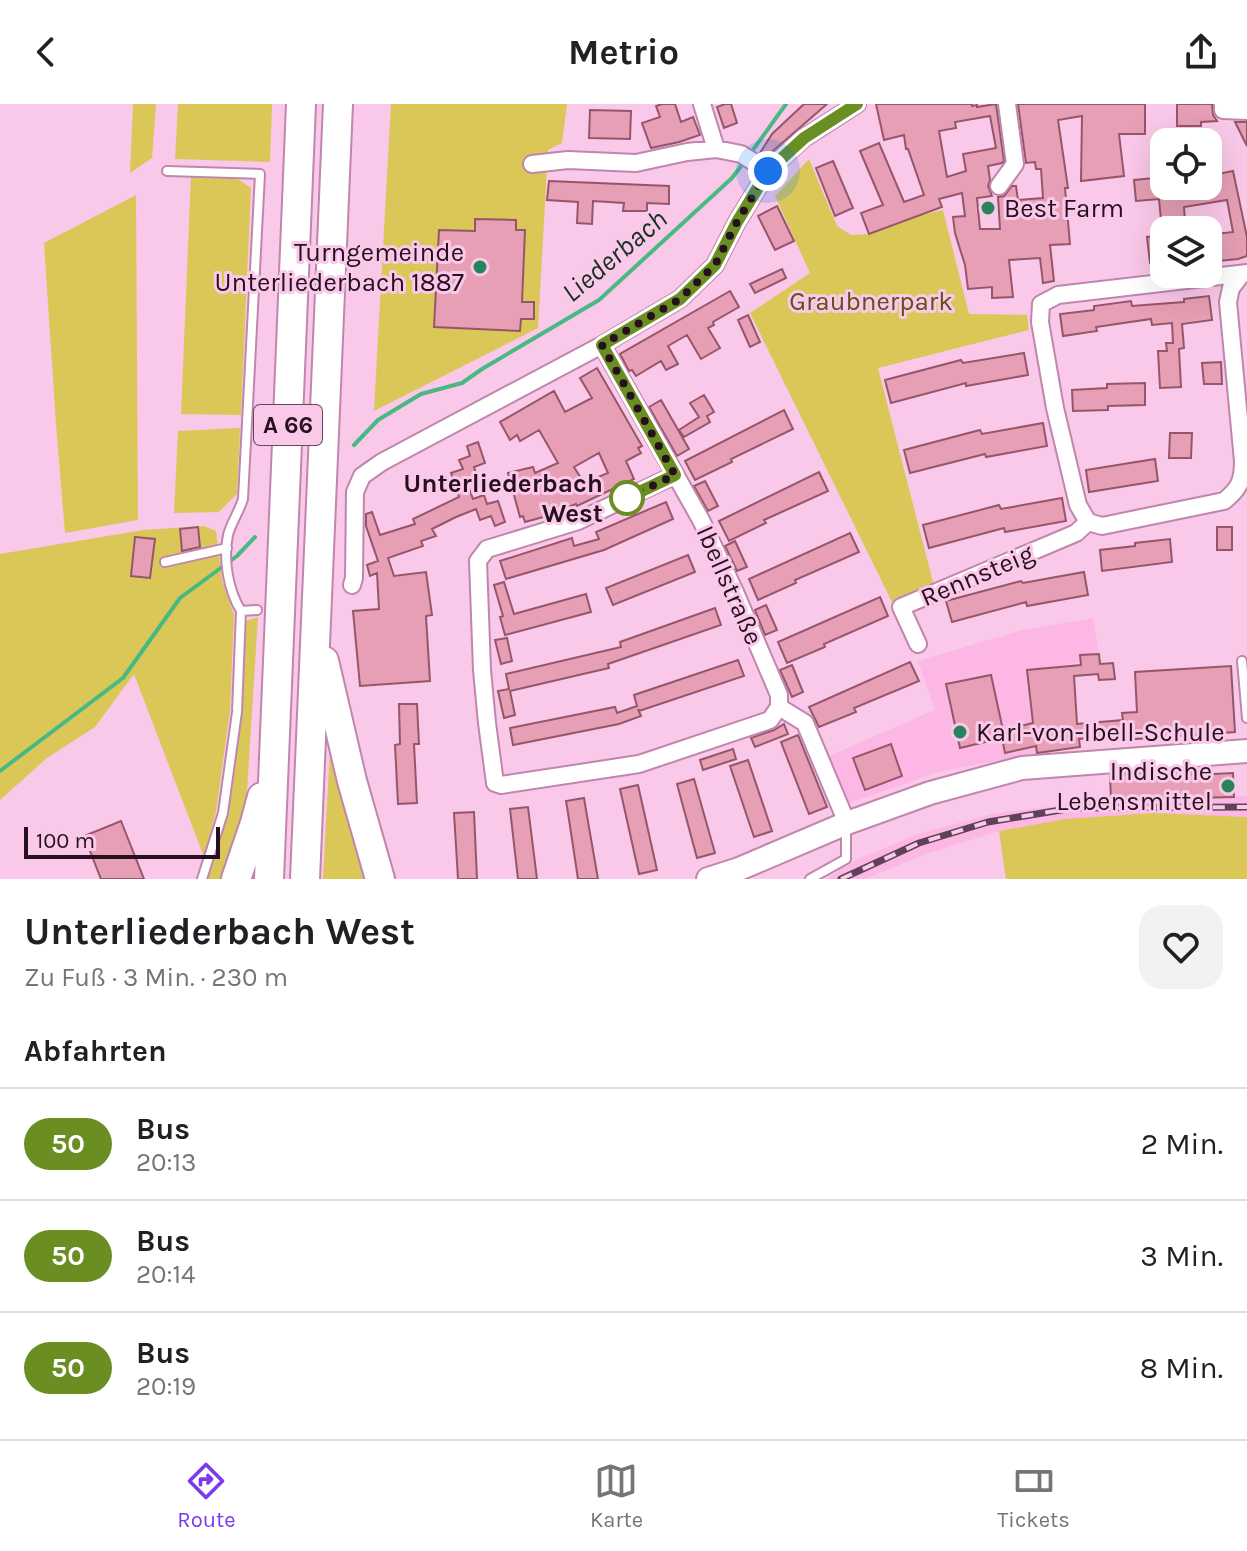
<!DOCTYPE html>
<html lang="de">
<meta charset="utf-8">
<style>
body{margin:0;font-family:Karla,sans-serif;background:#f2f2f2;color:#202124;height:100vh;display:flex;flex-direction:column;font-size:30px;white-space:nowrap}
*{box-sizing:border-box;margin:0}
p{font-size:26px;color:#757577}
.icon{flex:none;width:44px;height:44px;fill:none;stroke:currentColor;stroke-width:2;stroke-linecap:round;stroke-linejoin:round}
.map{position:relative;height:775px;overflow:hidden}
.side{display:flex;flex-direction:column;background:#fff;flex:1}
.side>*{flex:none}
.badge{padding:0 16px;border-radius:26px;font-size:28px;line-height:52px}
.controls{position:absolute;left:1150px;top:24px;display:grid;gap:16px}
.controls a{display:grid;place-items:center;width:72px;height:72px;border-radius:16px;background:#fff;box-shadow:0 8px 32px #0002;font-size:40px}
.scale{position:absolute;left:24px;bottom:20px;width:196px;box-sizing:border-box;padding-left:8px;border:4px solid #26101f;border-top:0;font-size:22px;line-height:28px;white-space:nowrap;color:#26101f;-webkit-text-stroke:6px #fac8e8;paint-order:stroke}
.you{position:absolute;width:40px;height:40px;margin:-20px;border:6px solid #fff;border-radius:50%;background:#1a73e8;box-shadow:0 0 0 12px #1a73e833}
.map>.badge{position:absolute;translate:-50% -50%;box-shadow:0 0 0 4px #fff}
h2{padding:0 24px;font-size:30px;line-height:72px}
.round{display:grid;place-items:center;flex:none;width:84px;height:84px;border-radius:24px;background:#f2f2f2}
.overview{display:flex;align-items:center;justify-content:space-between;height:136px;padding:0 24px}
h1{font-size:38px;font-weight:700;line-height:60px}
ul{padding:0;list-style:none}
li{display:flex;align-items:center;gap:24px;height:112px;padding:0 24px;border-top:2px solid #e0e0e0}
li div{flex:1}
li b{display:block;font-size:30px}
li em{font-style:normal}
li .badge{min-width:88px;font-weight:700;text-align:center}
header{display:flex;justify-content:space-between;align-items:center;height:104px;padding:0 24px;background:#fff;font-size:36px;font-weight:700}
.menu{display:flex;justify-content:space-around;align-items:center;height:112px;border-top:2px solid #e0e0e0;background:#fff;font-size:22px;color:#757577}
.menu a{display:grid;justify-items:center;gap:4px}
.menu .active{color:#7c3aed}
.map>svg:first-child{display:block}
.built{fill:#fdb7e5}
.green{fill:#dac758}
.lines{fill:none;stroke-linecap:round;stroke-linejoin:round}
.stream{stroke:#49b984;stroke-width:4}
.building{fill:#e69fb4;stroke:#96566a;stroke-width:2;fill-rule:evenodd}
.service-casing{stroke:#c086ad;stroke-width:12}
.minor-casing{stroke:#c086ad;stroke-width:20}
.secondary-casing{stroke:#c086ad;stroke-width:26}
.motorway-casing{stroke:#c086ad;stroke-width:32}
.service{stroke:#fff;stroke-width:8}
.minor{stroke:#fff;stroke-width:16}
.secondary{stroke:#fff;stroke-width:22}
.motorway{stroke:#fff;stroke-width:28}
.rail-casing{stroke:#5f4255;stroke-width:7}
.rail{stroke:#fac8e8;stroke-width:4;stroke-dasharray:12;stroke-linecap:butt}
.line-casing{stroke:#fff;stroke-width:18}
.line{stroke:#6b8e23;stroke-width:12}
.walk{stroke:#26101f;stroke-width:8;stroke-dasharray:0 14.4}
.poi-dot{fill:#26835a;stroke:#fac8e8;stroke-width:3}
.stop-dot{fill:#fff;stroke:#6b8e23;stroke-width:4}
.labels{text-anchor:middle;stroke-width:6;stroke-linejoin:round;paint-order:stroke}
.shield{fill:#fac8e8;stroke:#66475b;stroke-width:2}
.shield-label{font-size:24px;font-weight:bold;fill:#26101f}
.poi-label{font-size:26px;fill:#26101f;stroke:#fac8e8;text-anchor:start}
.park-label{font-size:26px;fill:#5d531a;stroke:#fac8e8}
.stop-label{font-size:26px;font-weight:bold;fill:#26101f;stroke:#fac8e8;text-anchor:end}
.street-label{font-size:26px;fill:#26101f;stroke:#fac8e8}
.water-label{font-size:28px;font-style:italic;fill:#172f23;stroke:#fac8e8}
</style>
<header><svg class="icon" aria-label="back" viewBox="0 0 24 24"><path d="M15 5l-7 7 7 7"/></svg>Metrio<svg class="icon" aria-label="share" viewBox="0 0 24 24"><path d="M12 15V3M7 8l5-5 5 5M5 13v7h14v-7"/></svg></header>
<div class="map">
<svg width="1247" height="775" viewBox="0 0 1247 775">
<rect width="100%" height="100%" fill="#fac8e8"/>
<path class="built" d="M1093,514L1100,556L1027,566L1037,649L938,668L847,700L829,652L935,606L918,557L1022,526Z
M1235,692H1247V713L1153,709L1065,715L999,727L923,751L865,775H826L858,755L921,729L996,709L1111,696L1199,693L1200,695L1234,694Z"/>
<path class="green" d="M133,0H156L152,54L130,69Z
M178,0H272L270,58L175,55Z
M391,0H567L562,39L548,46L538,224L374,307Z
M809,55L837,122L851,131L869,130L910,114L943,106L969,210L1027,211L1029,226L878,264L934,482L894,502L750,209L810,169L775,92Z
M191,72L235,73L251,84L241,311L181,310Z
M136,91L138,416L65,429L56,320L44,139Z
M240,324L237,390L219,408L174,409L178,327Z
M204,422L216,427L222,477L234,511L230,606L216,708L204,753L134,570L95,623L47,654L0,696V450L143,426Z
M258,513L246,703L224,775H202L223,709L242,518Z
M331,627L365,764L364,775H323Z
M1153,709L1247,713V775H1006L999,727L1065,715Z"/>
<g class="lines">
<path class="stream" d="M750,50L786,0
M354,341L378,316L421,290L462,279L482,265L599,196L732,74L745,57
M0,667L123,574L180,494L237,452L255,433"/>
</g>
<path class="building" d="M662,0H675L681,18L693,13L700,31L679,38L651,44L642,19L660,13L656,2Z
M725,0H731L737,19L724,24L717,3Z
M804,0H827L766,53L760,49L772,30Z
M876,0H972V2L977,1V3L996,0L1004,57L1002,59L988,62L990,76L988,82L992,92L977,94L980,125H1000L998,93L1004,92L1012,82H1016L1018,96L1043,94L1041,65H1036L1035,58L1026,59L1018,0H1145V30H1119L1124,72L1081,77L1082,12L1058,16L1068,84H1065L1070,140L1050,141L1054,177L1043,179L1040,154L1009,156L1013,193L992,194V183L968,185L965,161L955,129L953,113L965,112L962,89L939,95L942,103L869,130L861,109L883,101L860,47L879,39L904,98L924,91L908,45H906L904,31L884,36ZM990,12L996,44L963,50L966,67L947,73L939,27L956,24L955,18Z
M1177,0H1212L1213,11L1217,17L1201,18V22H1177Z
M590,6L631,7L630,35L589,34Z
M1235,18H1247V42Z
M833,57L853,104L835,112L816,64Z
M1233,67L1247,133V152L1238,155L1208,158V131L1233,128L1227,96L1184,103L1185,117L1174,118L1175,126H1162L1159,95L1136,97L1134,76L1164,73V82H1208V72Z
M549,77L669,82V100L647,99V107H623L624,99L593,97L592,120L577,119L578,98L547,96Z
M777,102L794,137L775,146L758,112Z
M475,115L516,116V126H525L522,198H534V215H521L520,227L434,223L439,126L475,127Z
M1164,131V158L1150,159L1147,133Z
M782,165L786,174L755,189L750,180Z
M730,187L739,203L713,218L714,221L708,224L720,244L701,255L687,231L668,242L678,260L666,266L661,257L636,272L632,266L629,267L620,250Z
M1209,192L1212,216L1182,220L1184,244L1179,245L1181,283L1160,284L1158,247H1167L1166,239H1173L1172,219L1152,221L1151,215L1096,223L1097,227L1063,232L1060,210L1094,206V202L1131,197L1132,202L1184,198V195Z
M748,211L760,238L750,243L738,216Z
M1024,249L1028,271L966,282V279L891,299L885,276L961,256L963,259Z
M1221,258L1222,280H1204L1202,259Z
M597,264L642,342L638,344L641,349L626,357L634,375L577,402L576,400L547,411V412L525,418L523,412L520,413L508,369L533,363L535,369L558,359L539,326L520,337L517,331L510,336L500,318L554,287L565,308L592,294L580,274ZM599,349L608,369L584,379L574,363Z
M1145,279V301L1108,302V306L1073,307L1072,286L1107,284V280Z
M704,291L714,308L707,312L710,318L684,333L679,326L699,313L690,299Z
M661,296L689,345L677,352L649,303Z
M784,306L793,325L731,355L732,358L695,376L685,357Z
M1043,319L1047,342L986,353L985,350L910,369L904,346L980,326L982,330Z
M1170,329H1192L1191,354H1169Z
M478,338L485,359L474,363L477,372L466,376L473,395L484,391L487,400L498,397L505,418L495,422L491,412L480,416L476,405L456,413L432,425L436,432L421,437L423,442L388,454L394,472L426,468L432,511L426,512L430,577L360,582L353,507L379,505L377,469L370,472L367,461L378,457L366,422V410L372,408L380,431L415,420L413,415L459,393L451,369L463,365L459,356L470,352L467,342Z
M1155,355L1158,377L1089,388L1086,366Z
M819,368L828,387L764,416L766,419L729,437L719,417Z
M705,377L718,402L708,407L694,382Z
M1062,394L1066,417L1005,428L1004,424L929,444L923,421L999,401L1001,405Z
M666,398L673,415L604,446L506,475L500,457L572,434L574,442L599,435L596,428Z
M198,423L200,443L182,447L180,425Z
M1217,423H1232V446H1217Z
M850,429L859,448L795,476L796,479L758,496L749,475Z
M135,433L155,435L150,474L131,472Z
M1170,435L1172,458L1102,467L1100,446L1135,442V439Z
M735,437L747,463L737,467L725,442Z
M688,451L695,468L613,501L606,484Z
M1084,468L1088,491L1027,502L1026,498L952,518L946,497L1021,477L1023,479Z
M504,478L514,510L586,490L591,508L505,531L500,513L503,512L494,481Z
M880,493L888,512L824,540L825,543L787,559L778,538Z
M766,501L777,526L765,531L755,506Z
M715,504L721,521L608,560L609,564L510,587L515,611L504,614L498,587L509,585L506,570L621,543L620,538Z
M507,534L512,557L501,560L495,536Z
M1099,550L1100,560L1113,559L1115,575L1099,576L1098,570L1074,572L1077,620L1123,616L1122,609L1137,608L1135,568L1231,562L1235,628L1124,636V631L1079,635L1080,643L1037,649L1036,642L1005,649L1002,634L960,644L946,580L991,571L1003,626L1033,619L1027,566L1081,561L1080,551Z
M738,556L744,572L639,607L638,605L641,612L619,620L513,641L510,624L615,603L617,609L637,602L634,591Z
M910,558L919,577L854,604L856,608L819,623L809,603Z
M792,561L803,588L792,593L780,566Z
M399,600H417L419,640H414L417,699L398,700L395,641L400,640Z
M784,620L788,630L755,643L751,634L774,626Z
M798,631L827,703L809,710L781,638Z
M891,640L902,672L865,686L853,654Z
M733,645L736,655L703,666L700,656Z
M748,656L772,727L754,733L730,662Z
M1192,666V671L1233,669L1234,693L1111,696L1110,671Z
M694,675L715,749L697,754L677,680Z
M638,681L657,766L639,770L620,685Z
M584,694L586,706L598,775H578L568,709L566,697Z
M528,703L537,775H518L510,705Z
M474,708L477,775H458L454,709Z
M121,717L144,775H101L84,732Z"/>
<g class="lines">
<g class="service-casing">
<path id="service" d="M167,67L260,70L243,395C239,408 231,419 228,431C223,455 228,486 241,507L257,506
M165,458L227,444
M1242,557L1247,614
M202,775L223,709L237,608L241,507
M810,775L846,755V724"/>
</g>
<g class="minor-casing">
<path id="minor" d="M702,0L716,45
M1223,0V6L1247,7
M532,60L568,56L636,59L687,48L716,45L741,50L768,67
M999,82L1015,60L1007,0
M1242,170L1231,184L1228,198L1243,357C1243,377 1239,385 1224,397L1102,422L1088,418L1078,401L1055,304L1040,218L1041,200L1058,191L1247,169
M602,241L701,416L735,488L779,591V603
M675,371L578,417L487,445L478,457L482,566L487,619L495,679L501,681L639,660L770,616L779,603
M352,481L354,474L355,388L362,372L382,358L602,241L680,195L715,161L737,118L768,67L804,34L857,0
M918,540L901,503L1076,429L1088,418
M779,603L805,619L847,719"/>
</g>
<g class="secondary-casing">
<path id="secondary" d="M708,775L739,765L847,719L930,689L1022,664L1247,647"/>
</g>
<g class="motorway-casing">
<path id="motorway" d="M324,557L352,677L380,775
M236,775L255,719L262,693
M269,775L301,0
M305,775L338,0"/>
</g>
<use href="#service" class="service"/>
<use href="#minor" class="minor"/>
<use href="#secondary" class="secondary"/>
<use href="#motorway" class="motorway"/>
<g class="rail-casing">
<path id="rail" d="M841,775L919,739L988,718L1073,704L1247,703"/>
</g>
<use href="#rail" class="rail"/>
</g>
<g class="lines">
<g class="line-casing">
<path id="line" d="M627,394L675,371L602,241L680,195L715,161L737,118L768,67L804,34L857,0"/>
</g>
<use href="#line" class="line"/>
<path class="walk" d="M627,394L675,371L602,241L680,195L715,161L737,118L768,67"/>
</g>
<g class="poi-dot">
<circle cx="988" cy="104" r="8"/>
<circle cx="480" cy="163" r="8"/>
<circle cx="960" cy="628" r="8"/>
<circle cx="1228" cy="682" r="8"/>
</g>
<circle class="stop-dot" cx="627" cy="394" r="16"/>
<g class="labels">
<rect class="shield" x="254" y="301" width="68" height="40" rx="6"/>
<g class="shield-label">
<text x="288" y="329">A 66</text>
</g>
<g class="poi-label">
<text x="1004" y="113">Best Farm</text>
<text x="464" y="157" text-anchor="end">Turngemeinde<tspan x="464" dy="30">Unterliederbach 1887</tspan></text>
<text x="976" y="637">Karl-von-Ibell-Schule</text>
<text x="1212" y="676" text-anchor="end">Indische<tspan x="1212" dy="30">Lebensmittel</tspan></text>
</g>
<g class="park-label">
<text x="871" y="206">Graubnerpark</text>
</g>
<g class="stop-label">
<text x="603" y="388">Unterliederbach<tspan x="603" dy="30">West</tspan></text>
</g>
<g class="street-label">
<text transform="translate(977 471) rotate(-23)" y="9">Rennsteig</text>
<text transform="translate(730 481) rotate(66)" y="9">Ibellstraße</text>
</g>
<g class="water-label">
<text transform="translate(614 151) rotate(-40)" y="10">Liederbach</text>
</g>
</g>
</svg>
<div class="controls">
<a><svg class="icon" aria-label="locate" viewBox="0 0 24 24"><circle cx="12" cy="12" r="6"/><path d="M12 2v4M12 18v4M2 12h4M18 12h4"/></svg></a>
<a><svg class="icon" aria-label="layers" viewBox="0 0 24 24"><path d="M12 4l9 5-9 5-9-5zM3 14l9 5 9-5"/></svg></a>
</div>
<div class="scale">100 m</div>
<div class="you" style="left:768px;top:67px"></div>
</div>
<section class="side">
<div class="overview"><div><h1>Unterliederbach West</h1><p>Zu Fuß · 3 Min. · 230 m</p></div><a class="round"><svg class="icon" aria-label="heart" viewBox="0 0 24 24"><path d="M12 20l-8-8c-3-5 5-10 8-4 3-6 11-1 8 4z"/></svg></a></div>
<h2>Abfahrten</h2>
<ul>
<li><span class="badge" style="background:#6b8e23;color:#fff">50</span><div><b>Bus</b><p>20:13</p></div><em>2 Min.</em></li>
<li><span class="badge" style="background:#6b8e23;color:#fff">50</span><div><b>Bus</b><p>20:14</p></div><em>3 Min.</em></li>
<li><span class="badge" style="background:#6b8e23;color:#fff">50</span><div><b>Bus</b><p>20:19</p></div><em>8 Min.</em></li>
</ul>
</section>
<nav class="menu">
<a class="active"><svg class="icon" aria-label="directions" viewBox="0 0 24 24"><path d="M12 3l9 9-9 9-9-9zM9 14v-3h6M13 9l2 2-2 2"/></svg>Route</a>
<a><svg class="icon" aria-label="map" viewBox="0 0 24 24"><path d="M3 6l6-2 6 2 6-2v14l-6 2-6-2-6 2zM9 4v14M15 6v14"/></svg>Karte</a>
<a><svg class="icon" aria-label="tickets" viewBox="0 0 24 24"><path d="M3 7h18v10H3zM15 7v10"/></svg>Tickets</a>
</nav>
